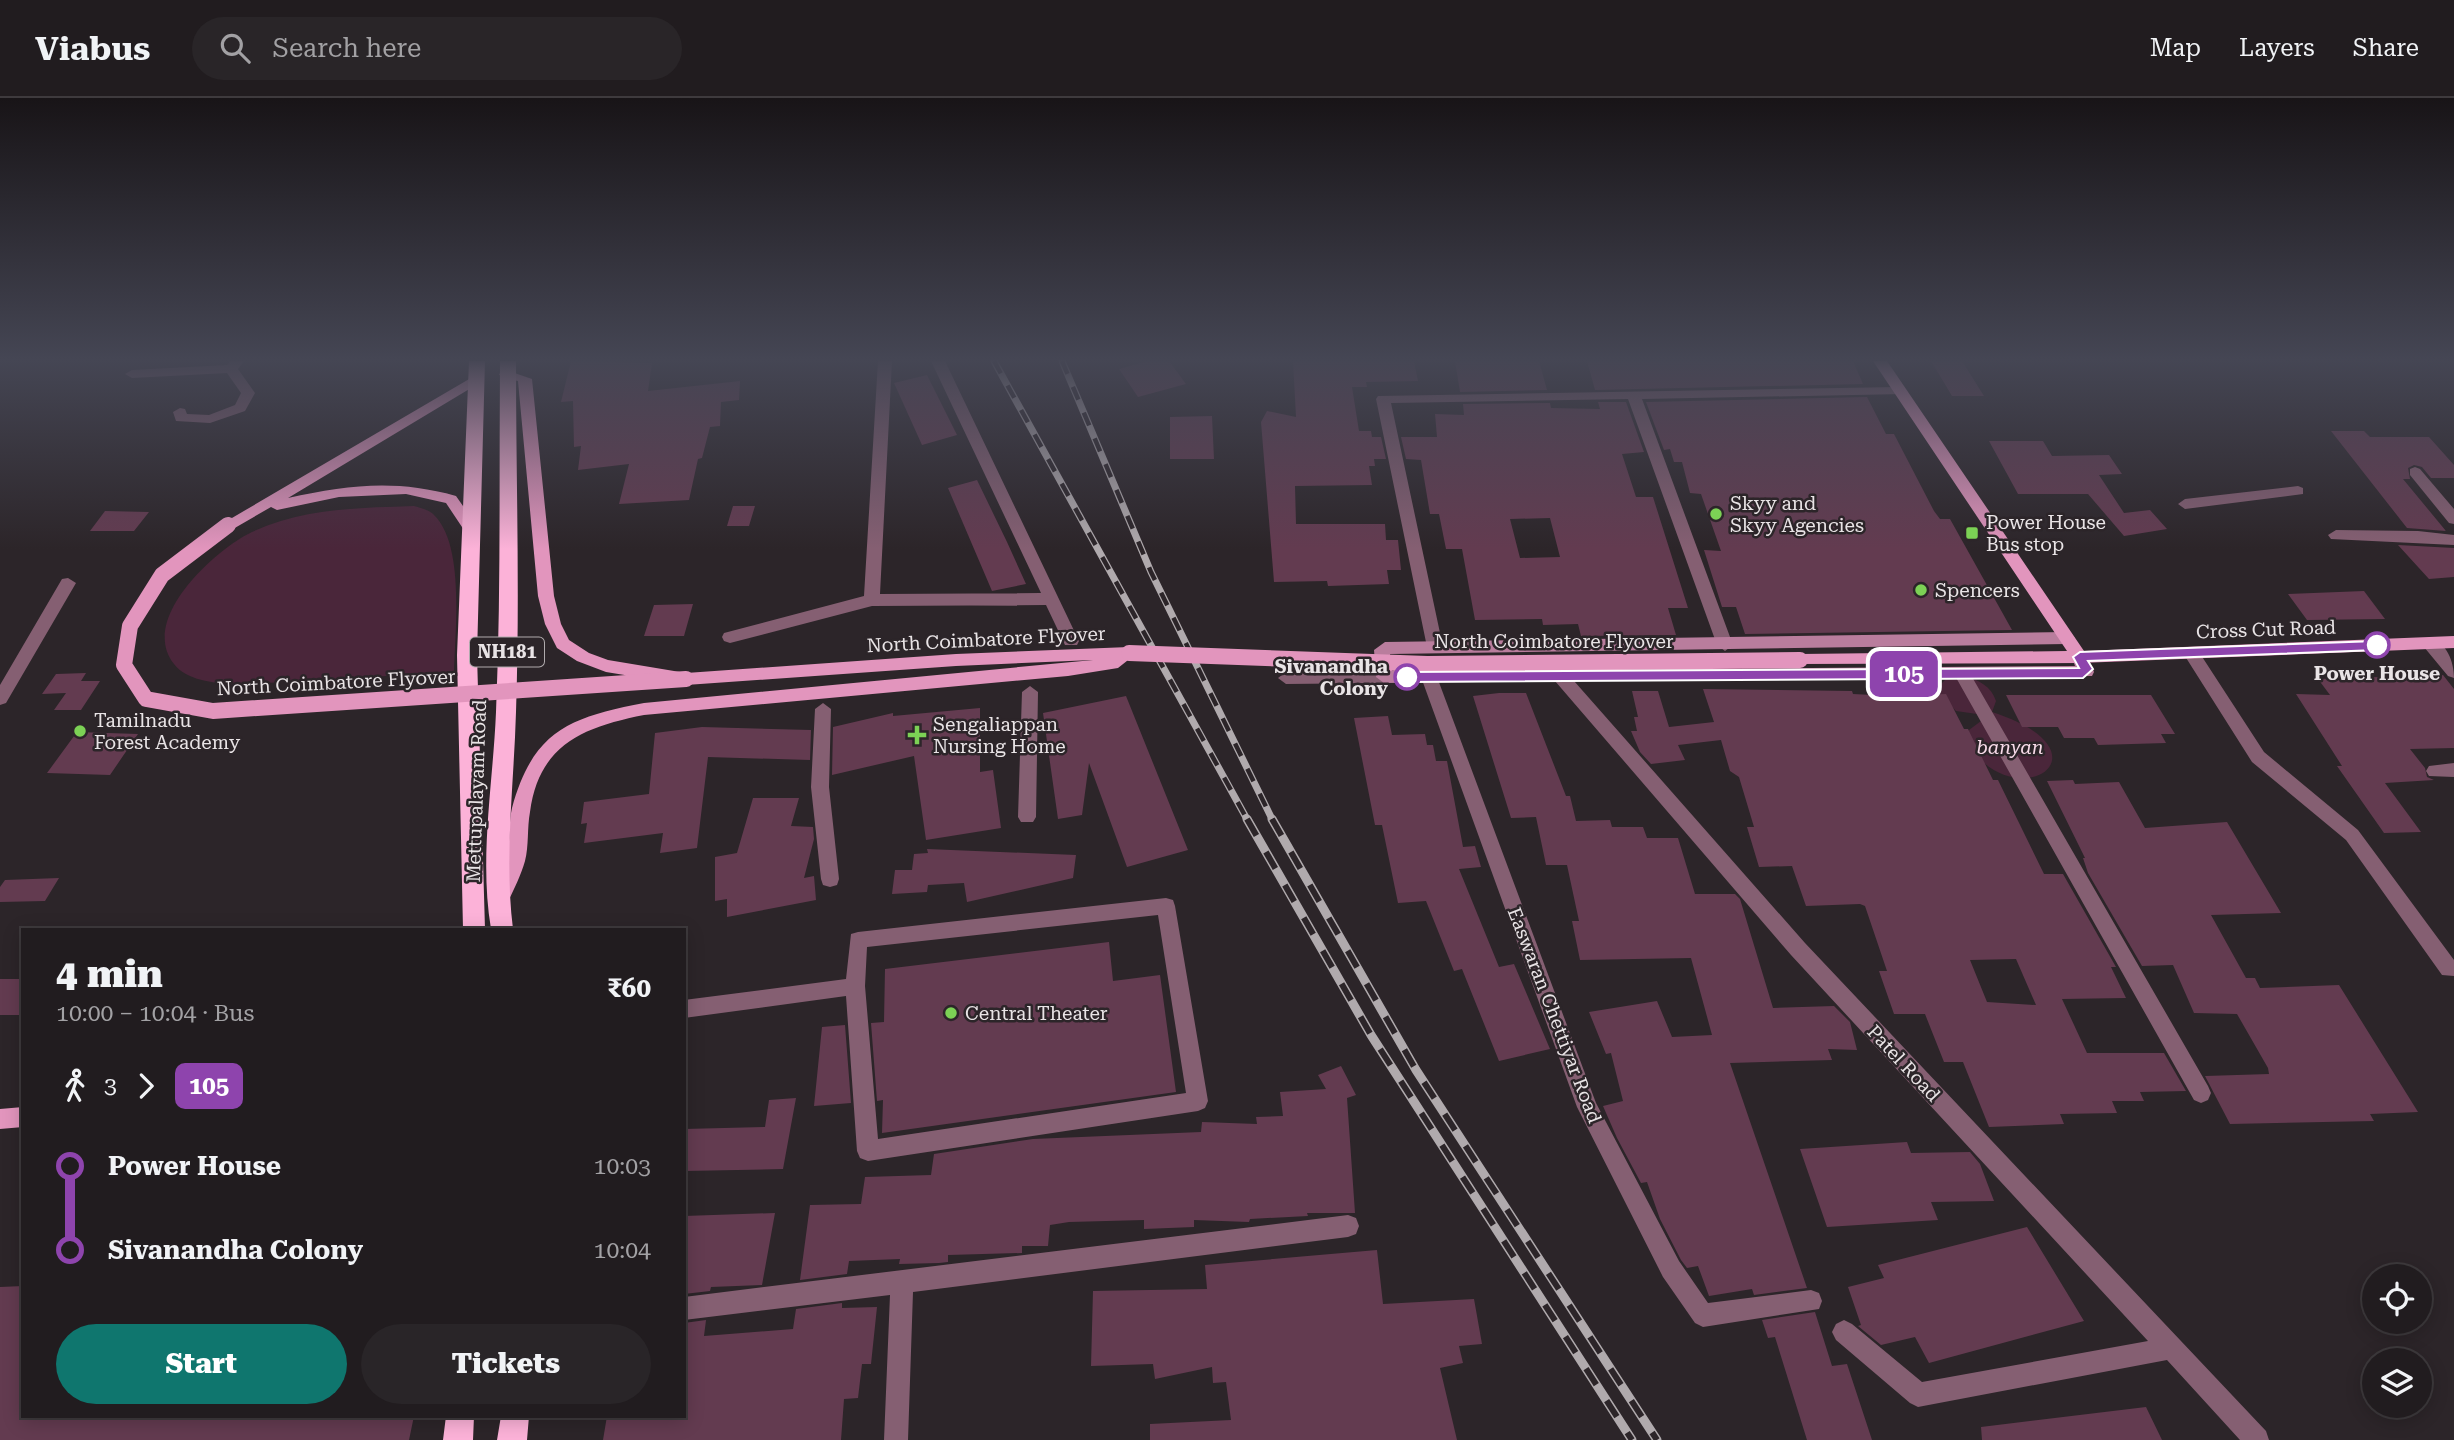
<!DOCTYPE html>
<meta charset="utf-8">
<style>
body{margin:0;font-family:"Roboto Serif",serif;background:#292528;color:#f1f3f6;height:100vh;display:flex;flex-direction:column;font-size:26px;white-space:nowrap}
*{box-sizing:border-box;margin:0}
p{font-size:23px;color:#a2a1a4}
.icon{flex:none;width:38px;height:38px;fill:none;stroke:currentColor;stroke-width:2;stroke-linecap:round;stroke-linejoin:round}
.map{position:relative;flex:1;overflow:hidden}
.sheet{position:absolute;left:21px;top:830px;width:665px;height:490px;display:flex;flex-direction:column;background:#211c1f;border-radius:0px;box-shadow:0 4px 18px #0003,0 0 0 2px #3e3a3d}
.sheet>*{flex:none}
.badge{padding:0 14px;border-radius:10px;font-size:24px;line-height:46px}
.fabs{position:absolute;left:2362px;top:1166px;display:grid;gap:14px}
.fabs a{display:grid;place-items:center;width:70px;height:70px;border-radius:50%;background:#211c1f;box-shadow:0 4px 18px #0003,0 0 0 2px #3e3a3d;font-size:35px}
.map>.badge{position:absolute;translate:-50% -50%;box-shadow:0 0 0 4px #fff}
.legs{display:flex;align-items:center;gap:10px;height:77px;padding:0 35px;font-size:23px}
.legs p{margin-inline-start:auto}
.overview{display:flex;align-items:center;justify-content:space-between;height:119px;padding:0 35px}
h1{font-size:38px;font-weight:800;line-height:52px}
.button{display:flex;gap:14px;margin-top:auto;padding:14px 35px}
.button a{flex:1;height:80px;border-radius:42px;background:#0f766e;color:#fff;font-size:28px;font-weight:800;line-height:80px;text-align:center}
.button a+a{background:#292528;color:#f1f3f6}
ul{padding:0 35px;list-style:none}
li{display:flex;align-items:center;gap:24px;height:84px;font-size:26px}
li i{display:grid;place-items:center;width:10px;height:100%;margin:0 9px;background:currentColor}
li i::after{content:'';width:18px;height:18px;margin:-9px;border:5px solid;border-radius:50%;background:#211c1f}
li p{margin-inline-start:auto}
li:first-child i{background:linear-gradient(#0000 50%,currentColor 0)}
li:last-child i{background:linear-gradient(currentColor 50%,#0000 0)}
header{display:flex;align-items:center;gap:42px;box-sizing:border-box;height:98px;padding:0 35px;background:#211c1f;border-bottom:2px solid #3e3a3d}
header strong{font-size:33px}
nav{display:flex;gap:38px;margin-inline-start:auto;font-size:24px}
.search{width:490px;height:63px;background:#292528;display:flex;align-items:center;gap:18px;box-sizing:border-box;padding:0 24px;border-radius:38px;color:#a2a1a4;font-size:26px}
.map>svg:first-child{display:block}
.green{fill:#4a263a}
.building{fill:#633b50;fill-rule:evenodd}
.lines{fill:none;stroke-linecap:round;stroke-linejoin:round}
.street{fill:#855f72;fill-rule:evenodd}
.secondary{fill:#b97d9d;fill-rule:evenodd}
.primary{fill:#e295bd;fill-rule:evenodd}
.highway{fill:#fcb2d8;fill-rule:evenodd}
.rail-far1-casing{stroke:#b0aaad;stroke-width:7}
.rail-casing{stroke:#b0aaad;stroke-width:9}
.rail-far1{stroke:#2c2529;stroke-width:4.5;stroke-dasharray:14;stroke-linecap:butt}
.rail{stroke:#2c2529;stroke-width:6;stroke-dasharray:19;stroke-linecap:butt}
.primary-bridge{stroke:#e295bd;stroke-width:16}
.line-1{fill:#8e44ad;stroke:#fff;stroke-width:2}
.poi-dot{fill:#7cd155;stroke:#2c2529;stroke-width:2.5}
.stop-1-dot{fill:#fff;stroke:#8e44ad;stroke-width:3.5}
.labels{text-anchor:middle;stroke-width:5;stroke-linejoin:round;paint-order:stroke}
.shield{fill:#2c2529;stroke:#b0abad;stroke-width:2}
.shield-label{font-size:18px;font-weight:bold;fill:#e9e4e6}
.poi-label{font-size:19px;fill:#e9e4e6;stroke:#2c2529;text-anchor:start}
.street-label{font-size:19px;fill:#e9e4e6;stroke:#2c2529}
.stop-label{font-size:19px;font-weight:bold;fill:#e9e4e6;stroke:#2c2529;text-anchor:end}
.park-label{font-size:19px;font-style:italic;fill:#f8dbe9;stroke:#2c2529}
</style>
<header>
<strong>Viabus</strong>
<div class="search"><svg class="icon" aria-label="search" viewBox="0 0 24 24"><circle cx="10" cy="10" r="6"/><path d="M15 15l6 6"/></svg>Search here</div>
<nav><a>Map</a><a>Layers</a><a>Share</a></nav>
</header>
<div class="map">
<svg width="2454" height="1342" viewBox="0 0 2454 1342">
<rect width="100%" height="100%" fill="#2c2529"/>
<path class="green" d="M414,408C420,410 430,412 434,417C465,447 455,533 454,574L233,587C213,584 187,583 174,566C138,521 216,451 252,434C304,410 358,410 414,408Z
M1964,578C1979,582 1991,588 1996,603L1992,614C2104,650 2035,708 1984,665C1974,657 1968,645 1969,632L1985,620L1984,617L1956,613L1939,595V588L1948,579Z"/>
<path class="building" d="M571,263L652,265L648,293L740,283L739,302L721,304L720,328L710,329L702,360L698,361L689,402L619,406L629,366L578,372L581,348L574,349L573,303L561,304Z
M1148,263H1169L1186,286L1138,299L1119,271Z
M1293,263H1414L1418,283L1366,284L1367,289H1352L1359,333H1371L1372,339H1381L1386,361H1374L1375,368H1369L1372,387L1295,388L1296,426H1385L1386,442H1398L1401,472H1387L1389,486L1328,488L1327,483L1274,484L1261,324L1267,313L1296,319Z
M1455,263H1539L1547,292L1460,294Z
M1587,263H1853L1863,286L1595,292Z
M1931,263H1962L1984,298H1952Z
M927,277L957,337L922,347L894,285Z
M1867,299L1886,336H1894L1934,413L1940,421H1950L2012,532L1745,536L1736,509H1722L1704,452L1721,453L1701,396L1690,395L1682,364H1674L1670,351L1664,352L1646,304Z
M1598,304H1626L1644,354L1622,356L1636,399H1653L1688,510H1668L1676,537L1581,538L1578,526L1543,527L1542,521L1475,522L1462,451H1446L1439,416H1430L1421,362L1406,361L1401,339H1437L1435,316L1464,317L1463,306L1550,305L1551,310L1600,311ZM1550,420L1560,459L1520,460L1510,421Z
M1212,318L1214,361H1170V319Z
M2331,333H2364L2370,339H2429L2454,367V380H2431L2422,369L2414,367L2408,370L2410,381H2403L2446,433L2407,430Z
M1989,343H2043L2052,358L2109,357L2122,376L2099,377L2124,415L2150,412L2167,431L2124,438L2088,396H2018Z
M977,382L1007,444L1026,486L992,493L948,390Z
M733,408H755L749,428H727Z
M105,413L149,414L134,433H90Z
M2398,447L2454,450V479L2429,481Z
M2364,493L2385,521L2307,522L2288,496Z
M693,506L684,538H644L654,507Z
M86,575L81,583H100L81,612H54L66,595L42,596L56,576Z
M2443,577L2454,591V650L2410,651L2425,670L2427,679L2434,682L2385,685L2421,734L2384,735L2337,668H2342L2296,596L2330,597L2318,581Z
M1703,591L1852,593L1853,596L1892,598L1946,596L1964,631H1968L1993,682H1998L2044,776H2063L2116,869H2111L2126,900L2062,901L2087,955H2164L2186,993L2140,994L2144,1003H2112L2117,1015L2060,1016L2064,1026L1989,1029L1963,964H1944L1925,916H1894L1879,873H1887L1865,808L1860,806L1806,808L1792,768L1759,769L1747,729H1754L1739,679L1730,673L1721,642L1678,647L1685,662L1651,666L1640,654L1631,633H1637L1634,619H1638L1632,593H1658L1669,629L1714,624ZM2016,861L2036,907L1987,904L1970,862Z
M1499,595H1526L1566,698H1570L1576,723L1610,722L1612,729H1643L1647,740H1678L1695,796H1735L1740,801L1773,910L1834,908L1850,924L1857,952L1828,951L1832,962L1730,965L1807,1190L1754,1197L1752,1191L1709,1198L1698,1168L1687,1170L1681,1162L1660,1121L1647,1084L1641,1085L1617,1040L1603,1008L1623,1003L1611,955L1606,956L1589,914L1657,903L1672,939L1712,937L1691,860L1580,862L1572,823H1579L1567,767H1546L1536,719L1511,720L1473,598Z
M2006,597H2151L2175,636H2161L2166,645L2098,647L2094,640H2064L2058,629H2022Z
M1126,598L1188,752L1127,769L1089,665L1082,717L1058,721L1043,615Z
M980,610V674L993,672L1001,730L926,742L914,658L832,677L833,629L893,615V618Z
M1388,618L1392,637L1425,636L1427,647H1433L1436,663H1447L1463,749L1475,748L1481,769L1459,771L1499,869L1514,866L1550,951L1499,963L1462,871L1454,873L1426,803L1398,805L1382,727H1375L1354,620Z
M702,629L811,632L810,662L708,659L697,750L660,755L663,735L584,745L587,725L581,726L584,704L649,696L655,635Z
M77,634L138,636L110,677L47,675Z
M2073,682L2075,686L2119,684L2145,730L2227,724L2281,815L2211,817L2246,880H2255L2260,890L2339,887L2418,1014L2370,1016L2374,1023L2230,1026L2205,978L2269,976L2268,970L2237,916L2194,915L2173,867L2142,868L2088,775L2083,760H2085L2047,683Z
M753,700H799L791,728L813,729L814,741L804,780L814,778L816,802L727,819V801L715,803V759L737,755Z
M927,751L1076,757L1073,780L967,804L964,785L928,787L927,794L892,796L895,772H912L914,756L928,755Z
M59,780L45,803L0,804V789L5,782Z
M1109,844L1113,883L1160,877L1176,994L882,1035L883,1002L877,1003L871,925L884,924L885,871Z
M0,881H23V917H0Z
M845,927L851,1005L814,1008L822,929Z
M1341,968L1356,997L1347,1000L1355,1115H1307L1308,1118L1250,1121L1249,1124L1194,1122V1129L1144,1131V1122L1069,1124L1050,1127L1048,1148H1022V1155L948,1157V1164L939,1165L899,1166L900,1161L849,1163L847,1176L800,1182L810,1107L861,1106L865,1079L931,1077L934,1056L1033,1041L1201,1034L1202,1024L1257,1026L1256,1019L1283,1018L1280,994L1326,991L1318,977Z
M796,1000L783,1071L684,1073V1031L765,1029L769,1002Z
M1907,1044L1911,1055L1970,1054L1980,1066L1994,1103L1931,1104L1938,1122L1827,1129L1800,1051Z
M775,1115L762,1187L711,1189L710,1193L684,1196V1118Z
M2027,1129L2084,1223L1929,1265L1915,1239L1881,1247L1858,1228L1861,1227L1848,1189L1884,1180L1878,1167Z
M1377,1152L1383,1206L1474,1201L1482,1246L1459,1248L1463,1265L1440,1270L1457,1342H1150V1326L1231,1322L1226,1284L1213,1285L1212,1269L1155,1281L1153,1266L1091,1268L1093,1193L1207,1191L1205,1167Z
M23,1188V1318H414L409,1342H0V1189Z
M842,1205V1210L877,1209L871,1266H862L858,1300L844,1301L841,1342H603L607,1318H684V1225L706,1222L704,1238L793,1231L796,1211Z
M1815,1214L1832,1268L1847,1266L1872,1342H1807L1775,1239L1768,1240L1762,1222Z
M2146,1309L2162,1342H1982L1981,1329Z"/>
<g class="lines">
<path class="street" d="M230,263H244L238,271L255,295L245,313L210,325L176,323L173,314L180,310L185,311L187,316L209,317L235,307L241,295L227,275L132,280L125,276L132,272L227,267Z
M878,263H892L880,496L1041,495L931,263H945L1079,543L1077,547H1065L1046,507L872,508L730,545L724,543L722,539L724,535L864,498Z
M1899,289L1906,293L1904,296L1642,301L1733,547L1725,553L1717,547L1628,301L1391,305L1443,549L1435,555L1427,549L1376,301L1378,298Z
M2415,369L2420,371L2454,411V426L2449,425L2410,377V371Z
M2298,388L2303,390V396L2185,411L2178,406L2185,401Z
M2336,432L2418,433L2454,437V447L2331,441L2328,437Z
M68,480L76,485L6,605L0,607V587L62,481Z
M2430,539C2447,545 2454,564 2454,580L2448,578L2424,549L2422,545L2424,541Z
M2191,549L2197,551L2264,654L2358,732L2454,862V878L2442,877L2346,742L2252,664L2183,555Z
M1962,570L1968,572L2208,988L2211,995L2208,1002L2201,1005L2194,1002L1954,576Z
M1384,573L1392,579L1384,585L1286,586L1278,580L1286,574Z
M1429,573L1437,579L1596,1005L1679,1163L1708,1205L1811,1192L1819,1195L1822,1203L1819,1211L1703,1229L1695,1225L1663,1179L1577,1009L1421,579Z
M1561,573L1567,575L1805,845L2266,1333L2269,1342H2240L2167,1262L1918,1309L1910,1305L1836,1242L1832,1234L1836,1226L1844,1222L1852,1226L1922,1284L2148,1243L1791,857L1555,583L1553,579L1555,575Z
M1030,588L1038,594L1036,719L1033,724H1021L1018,719L1022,594Z
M823,605L831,611L829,689L839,781L837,787L830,789L823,787L821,781L811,689L815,611Z
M2454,665V679L2429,678L2426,673L2429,668Z
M1166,800L1173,802L1175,808L1208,1003L1205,1010L1198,1013L868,1063L860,1060L857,1053L846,898L684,920V902L846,881L851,836L858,834ZM1158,817L1186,995L878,1041L865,888L867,849Z
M1348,1117L1356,1120L1359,1128L1356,1136L1348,1139L913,1194L908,1342H884L890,1197L684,1222V1199Z"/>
<path class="secondary" d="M2067,534L2075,540L2067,546L1390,556L1392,573L2075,568L2072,559L2080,553L2086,555L2094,574L2092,578L1384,585L1376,579L1374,552L1385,544Z"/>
<path class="primary" d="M1873,263H1887L2084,553L2454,538V550L2080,565L1794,566L1792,562L1800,556L2067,553Z
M506,272L532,281L554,498L561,526L569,542L589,555L608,562L686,575L956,556L1129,549L1137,555L1118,570L1068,578L644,617C584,629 539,646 530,714C527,730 529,748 525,763C521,777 514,791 508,804L501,806L494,804L492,798C496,787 503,775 506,763C511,746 508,727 512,710C533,632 571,619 644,605L1093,562L956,568L686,587L606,574L577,563L557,550L545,526L538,498L518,283L501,279L499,276Z
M476,277L483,281L481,284L288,400C348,387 395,381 456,398L477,428L474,432H464L446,405L406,396L339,399L277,412L271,409L233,431L228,432L220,427Z
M23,1009V1029L0,1031V1011Z"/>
<path class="highway" d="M469,263H485L477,557L485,831H463L457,557Z
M500,263H516C516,380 520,497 516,614C514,686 504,759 513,831H491C479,760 493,686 496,614C501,497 499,380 500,263Z
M446,1318H474L473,1342H443Z
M501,1318H529L527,1342H497Z"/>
<g class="rail-far1-casing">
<path id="rail-far1" d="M994,263L1248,723
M1062,263L1151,474L1273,723"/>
</g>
<g class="rail-casing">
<path id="rail" d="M1247,721L1371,937L1632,1342
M1272,721L1416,972L1657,1342"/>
</g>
<use href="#rail-far1" class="rail-far1"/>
<use href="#rail" class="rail"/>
<path class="primary-bridge" d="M228,427L162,477L130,528L124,567L146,601L213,613L686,581
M1129,555L1427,566L1800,562"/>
</g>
<linearGradient id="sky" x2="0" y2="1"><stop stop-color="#181417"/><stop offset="0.58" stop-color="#454654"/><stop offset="1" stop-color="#454654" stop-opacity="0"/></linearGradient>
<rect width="2454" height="451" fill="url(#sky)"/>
<path class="line-1" d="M2377,543L2383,547L2377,552L2088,563L2093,571L2083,580L1407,584L1400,579L1407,574L2079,570L2073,559L2080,554Z"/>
<g class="poi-dot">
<circle cx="1716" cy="416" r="7"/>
<rect x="1965" y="428" width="14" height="14" rx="3.5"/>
<circle cx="1921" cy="492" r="7"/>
<circle cx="80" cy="633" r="7"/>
<path d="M913.5 626.5h7v7h7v7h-7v7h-7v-7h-7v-7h7z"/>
<circle cx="951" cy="915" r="7"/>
</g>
<g class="stop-1-dot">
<circle cx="2377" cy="547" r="12"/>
<circle cx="1407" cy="579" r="12"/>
</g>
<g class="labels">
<rect class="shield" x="470" y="539.5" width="74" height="29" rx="5"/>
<g class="shield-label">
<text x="507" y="560">NH181</text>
</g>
<g class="poi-label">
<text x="1730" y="412">Skyy and<tspan x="1730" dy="22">Skyy Agencies</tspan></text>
<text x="1986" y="431">Power House<tspan x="1986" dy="22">Bus stop</tspan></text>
<text x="1935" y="499">Spencers</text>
<text x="94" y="629">Tamilnadu<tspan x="94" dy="22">Forest Academy</tspan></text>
<text x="933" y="633">Sengaliappan<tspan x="933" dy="22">Nursing Home</tspan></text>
<text x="965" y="922">Central Theater</text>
</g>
<g class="street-label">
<text transform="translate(2266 531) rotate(-2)" y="7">Cross Cut Road</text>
<text transform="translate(986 541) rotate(-3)" y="7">North Coimbatore Flyover</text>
<text x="1554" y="550">North Coimbatore Flyover</text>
<text transform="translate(336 584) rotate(-3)" y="7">North Coimbatore Flyover</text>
<text transform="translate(476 693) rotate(-88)" y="7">Mettupalayam Road</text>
<text transform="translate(1555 917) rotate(69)" y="7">Easwaran Chettiyar Road</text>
<text transform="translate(1904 965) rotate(47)" y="7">Patel Road</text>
</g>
<g class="stop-label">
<text x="1388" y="575">Sivanandha<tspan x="1388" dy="22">Colony</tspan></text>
<text x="2377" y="582" text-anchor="middle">Power House</text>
</g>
<g class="park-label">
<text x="2010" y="656">banyan</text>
</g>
</g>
</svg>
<div class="fabs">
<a><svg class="icon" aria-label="locate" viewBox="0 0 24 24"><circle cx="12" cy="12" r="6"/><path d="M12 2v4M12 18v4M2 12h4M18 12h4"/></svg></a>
<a><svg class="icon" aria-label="layers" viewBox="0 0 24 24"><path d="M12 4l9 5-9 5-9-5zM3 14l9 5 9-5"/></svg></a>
</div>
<b class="badge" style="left:1904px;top:576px;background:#8e44ad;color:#fff">105</b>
<section class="sheet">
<div class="overview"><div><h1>4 min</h1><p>10:00 – 10:04 · Bus</p></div><b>₹60</b></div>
<div class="legs"><svg class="icon" aria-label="walk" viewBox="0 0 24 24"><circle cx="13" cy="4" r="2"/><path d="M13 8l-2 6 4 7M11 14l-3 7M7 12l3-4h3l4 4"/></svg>3<svg class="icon" aria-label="forward" viewBox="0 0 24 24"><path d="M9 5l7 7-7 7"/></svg><b class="badge" style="background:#8e44ad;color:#fff">105</b></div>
<ul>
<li><i style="color:#8e44ad"></i><b>Power House</b><p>10:03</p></li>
<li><i style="color:#8e44ad"></i><b>Sivanandha Colony</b><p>10:04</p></li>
</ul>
<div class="button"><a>Start</a><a>Tickets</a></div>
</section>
</div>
